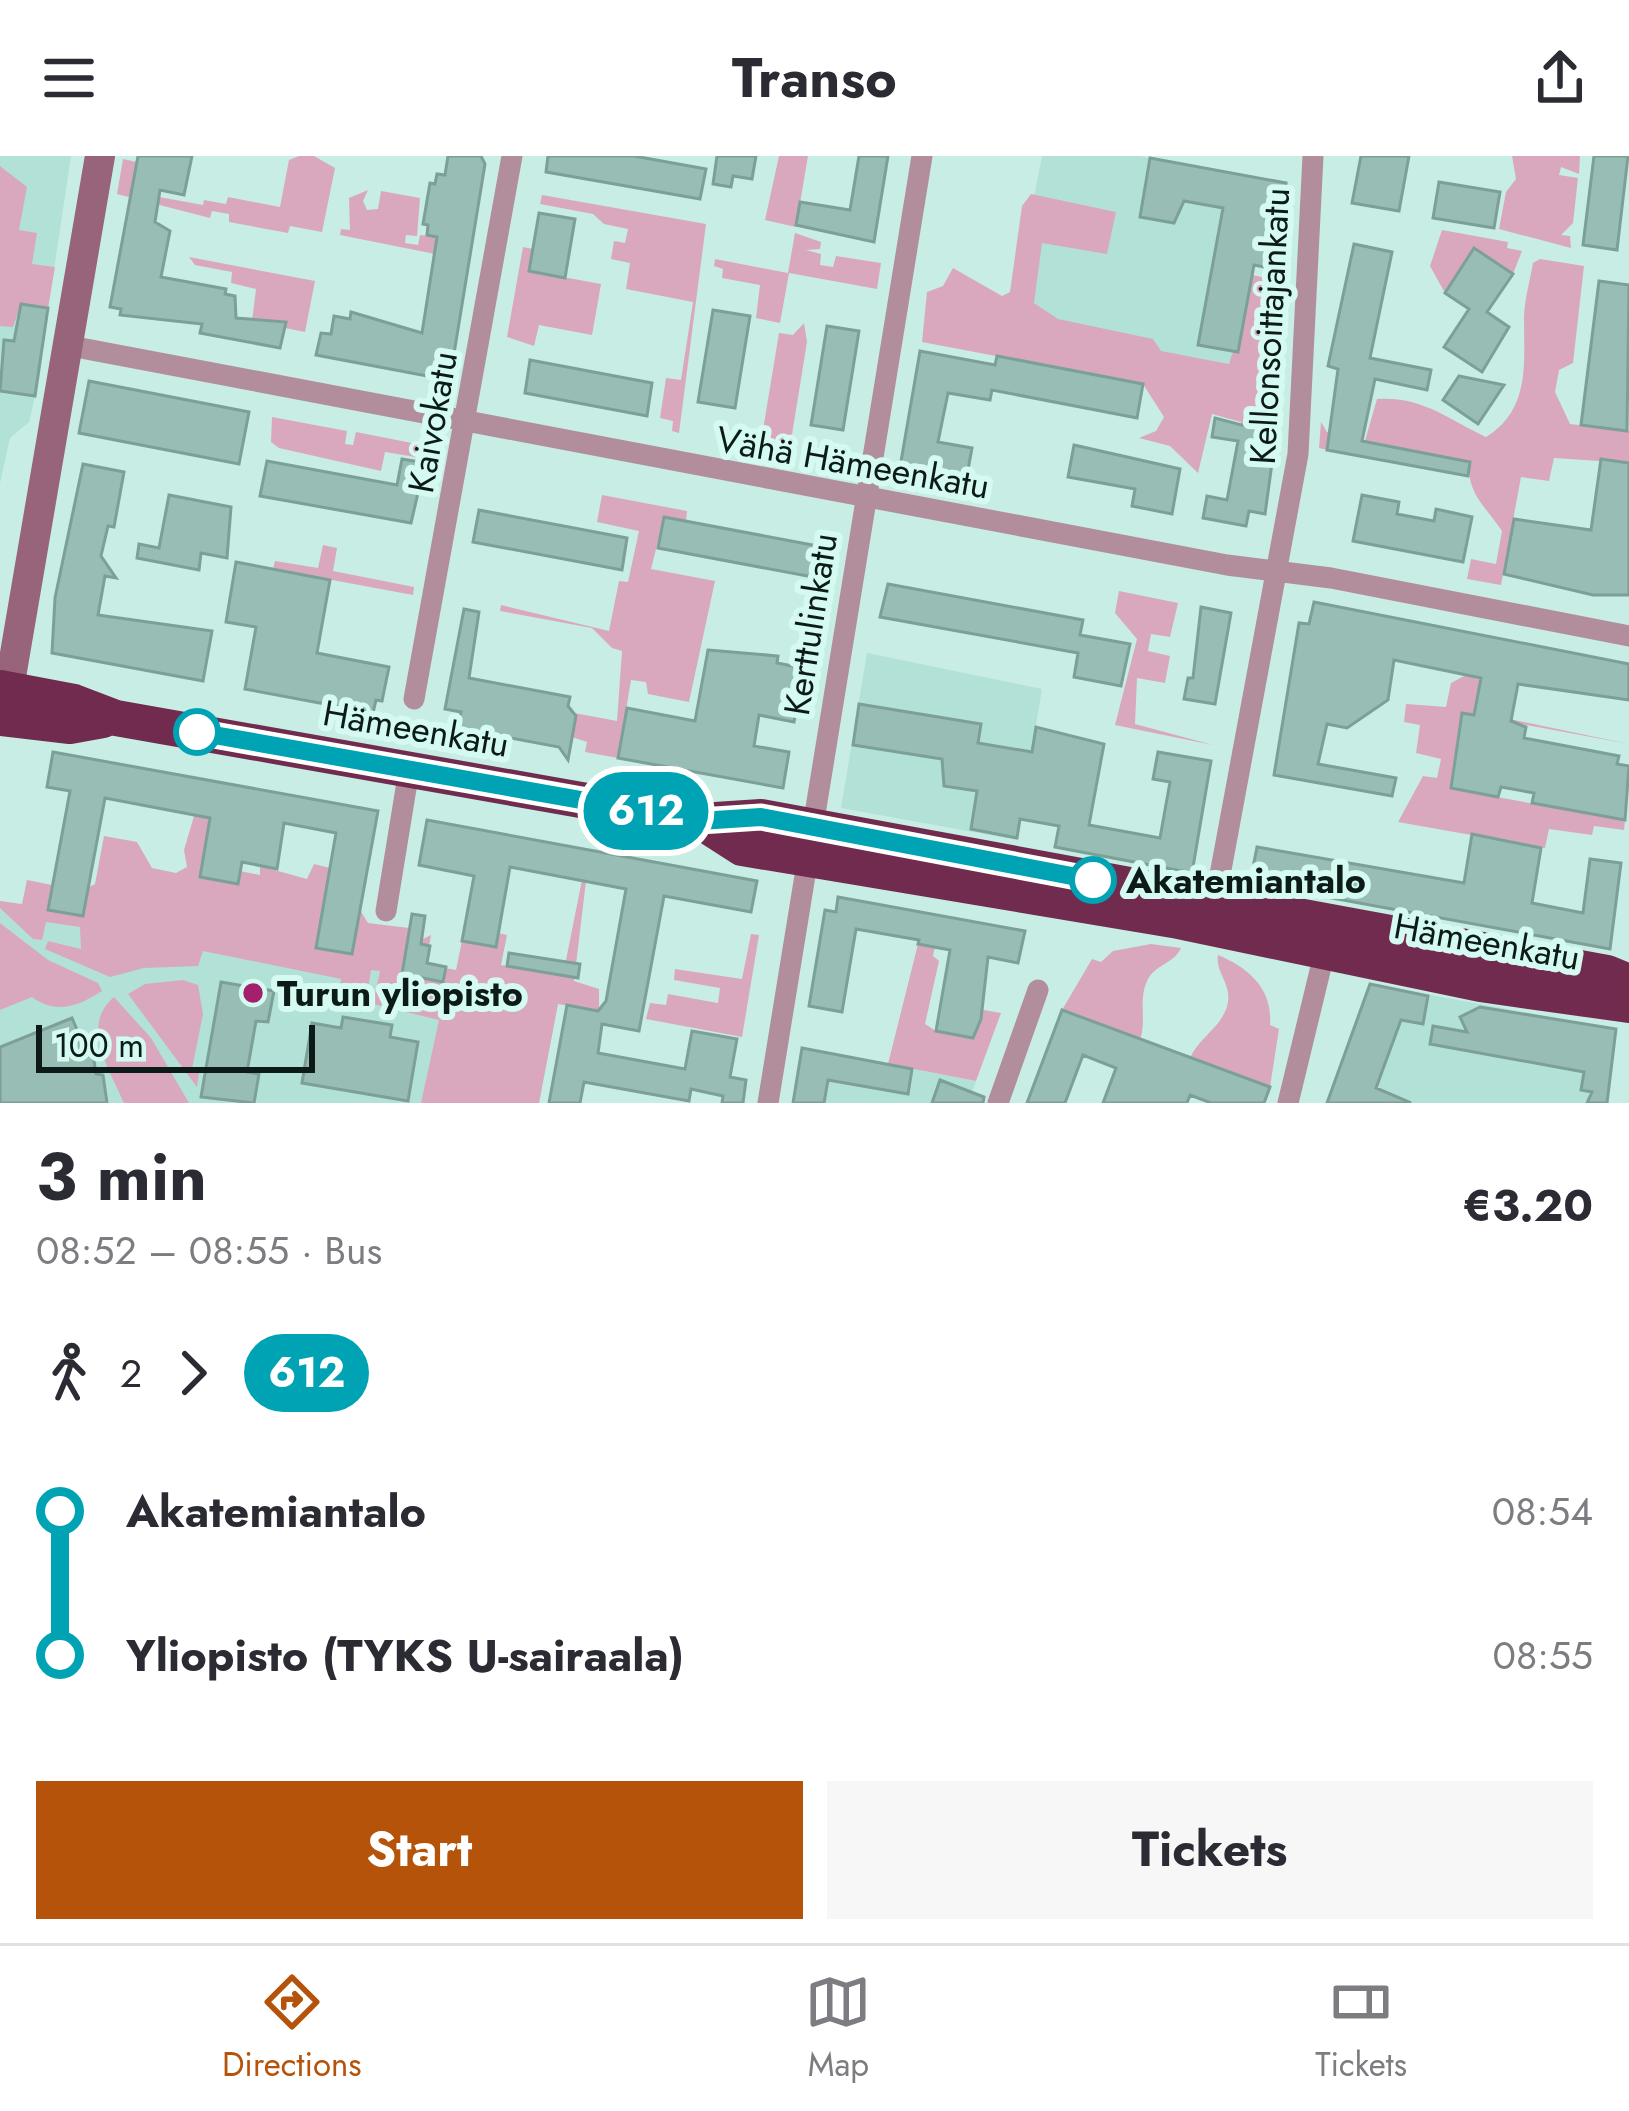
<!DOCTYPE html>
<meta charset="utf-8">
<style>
body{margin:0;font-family:Jost,sans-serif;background:#f7f7f7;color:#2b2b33;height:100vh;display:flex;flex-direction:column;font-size:45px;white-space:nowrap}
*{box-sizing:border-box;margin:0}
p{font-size:39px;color:#7c7c81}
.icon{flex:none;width:66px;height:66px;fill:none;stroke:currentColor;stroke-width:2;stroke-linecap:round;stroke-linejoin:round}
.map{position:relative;height:947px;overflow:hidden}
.drawer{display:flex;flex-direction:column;background:#fff;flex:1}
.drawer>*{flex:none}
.badge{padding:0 24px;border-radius:39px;font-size:42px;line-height:78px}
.scale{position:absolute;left:36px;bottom:30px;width:279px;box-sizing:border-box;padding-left:12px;border:6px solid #0d1b18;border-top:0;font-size:33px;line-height:42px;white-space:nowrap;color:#0d1b18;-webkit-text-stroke:9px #d4faf2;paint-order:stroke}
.map>.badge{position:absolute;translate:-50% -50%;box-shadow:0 0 0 6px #fff}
.legs{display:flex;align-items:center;gap:18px;height:132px;padding:0 36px;font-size:39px}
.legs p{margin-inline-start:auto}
.overview{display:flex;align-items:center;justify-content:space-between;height:204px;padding:0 36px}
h1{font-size:66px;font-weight:700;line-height:90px}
.button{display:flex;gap:24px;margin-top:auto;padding:24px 36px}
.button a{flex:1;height:138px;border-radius:0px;background:#b45309;color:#fff;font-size:48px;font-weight:700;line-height:138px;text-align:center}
.button a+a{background:#f7f7f7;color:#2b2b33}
ul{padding:0 36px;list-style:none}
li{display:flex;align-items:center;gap:42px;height:144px;font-size:45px}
li i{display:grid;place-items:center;width:18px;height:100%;margin:0 15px;background:currentColor}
li i::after{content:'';width:30px;height:30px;margin:-15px;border:9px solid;border-radius:50%;background:#fff}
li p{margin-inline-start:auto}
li:first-child i{background:linear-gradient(#0000 50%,currentColor 0)}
li:last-child i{background:linear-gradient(currentColor 50%,#0000 0)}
header{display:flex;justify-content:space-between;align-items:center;height:156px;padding:0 36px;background:#fff;font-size:54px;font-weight:700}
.dock{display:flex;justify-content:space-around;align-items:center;height:168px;border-top:3px solid #e1e1e2;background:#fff;font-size:33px;color:#7c7c81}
.dock a{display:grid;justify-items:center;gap:6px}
.dock .current{color:#b45309}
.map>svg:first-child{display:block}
.built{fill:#b2e1d7}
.green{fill:#daa8be}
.building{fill:#98bdb5;stroke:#7ca098;stroke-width:3}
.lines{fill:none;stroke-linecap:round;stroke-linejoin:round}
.street{stroke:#b28e9d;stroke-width:21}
.secondary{stroke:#97647b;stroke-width:30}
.highway{stroke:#702b4e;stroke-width:36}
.line-1-casing{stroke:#fff;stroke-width:27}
.line-1{stroke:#00a3b4;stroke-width:18}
.stop-1-dot{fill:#fff;stroke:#00a3b4;stroke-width:6}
.poi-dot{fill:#a5206c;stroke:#d4faf2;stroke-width:4.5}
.labels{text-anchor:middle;stroke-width:12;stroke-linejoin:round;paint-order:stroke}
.street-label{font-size:36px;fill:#0d1b18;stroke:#d4faf2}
.stop-label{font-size:36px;font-weight:bold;fill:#0d1b18;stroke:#d4faf2;text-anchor:start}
.poi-label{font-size:36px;font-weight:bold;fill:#0d1b18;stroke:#d4faf2;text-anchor:start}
</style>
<header><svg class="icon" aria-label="menu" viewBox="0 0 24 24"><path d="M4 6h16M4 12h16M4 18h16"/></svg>Transo<svg class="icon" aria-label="share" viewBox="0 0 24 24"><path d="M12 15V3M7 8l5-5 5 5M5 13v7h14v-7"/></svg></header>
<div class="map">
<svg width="1629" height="947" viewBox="0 0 1629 947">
<rect width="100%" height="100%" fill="#c7ede5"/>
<path class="built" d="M0,0H71L35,240L29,266L10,282L0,327Z
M1042,0H1139L1286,27L1269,112L1253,110L1238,196L1229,208L1042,174L1016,135Z
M867,497L1042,533L1017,684L841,652Z
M0,745L558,847L539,947H0Z
M1370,828L1616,873L1607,947H1327Z
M802,892L976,925L968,947H793Z"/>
<path class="green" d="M299,0H314L335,12L322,76L290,70L288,77L229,66V58L212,55L210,62L117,38L123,3L137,6V37L203,49L204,44L226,48L228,41L280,51L289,4Z
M779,0H808L796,71L765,64Z
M1512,0H1580L1579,18L1561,11L1559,19L1578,22L1573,67L1561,79L1570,80L1571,92L1499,73L1506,36L1516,23Z
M0,10L27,31L19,74L37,77L32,108L55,111L48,152L21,148L13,171L0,170Z
M368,34L363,45L367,54L378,53L381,35L420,42L417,80L406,79L405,87L418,89L420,79L437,81L435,98L340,79L341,73L350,74L349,42Z
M1031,38L1116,56L1107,98L1042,87L1034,147L1058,163L1153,183L1161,195L1229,208L1233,195L1238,196L1252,119L1287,126L1279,280L1241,272V266L1212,258L1198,317L1170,290L1139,282L1156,275L1164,261L1143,228L922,186L927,136L943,130L953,112L1002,140L1010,136L1022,50Z
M542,39L706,68L679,277L672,275L673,265L660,262L666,222L681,224L693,146L626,133L630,107L611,103L614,85L625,87L628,73L604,68L593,58L540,48Z
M1442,74L1508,86L1507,92L1522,95L1513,118L1474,93L1445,137L1430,110Z
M795,77L821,86L820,93L806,94L821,98L820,109L833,111L836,100L881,107L877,133L789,117L780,167L756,162L760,129L722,122L723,113L714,110L715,103L788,117Z
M523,91L533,93L530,115L601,128L592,179L539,169L534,190L507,181Z
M189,101L315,125L305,176L285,172V166L252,165L256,133L231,127L232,116L195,109Z
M1540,103L1584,110L1573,207L1559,214L1555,236L1570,268L1629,275V307L1554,302L1549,325L1521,321L1501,429L1467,423L1471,403L1496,408L1502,375C1487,352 1465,336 1470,306L1330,280L1327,294L1319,292L1321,266L1327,276L1365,285L1377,243C1422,240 1448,263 1486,281C1530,254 1524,209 1524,163C1524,145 1530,125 1533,107Z
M804,167L807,186L789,297L760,292L779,177L793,179Z
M272,261L347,275L345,288L353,289L356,276L417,288L415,301L385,296L381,315L279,292L271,286Z
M602,339L687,355L686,365L664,361L651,413L715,425L689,546L648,538L646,526L631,524L618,602L585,596L587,586L572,581L574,557L617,565L622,495L612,492L592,472L500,455L501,449L609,475L619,425L628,426L639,375L597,366Z
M323,389L337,392L333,415L414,431L413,439L273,413L275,405L318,412Z
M1119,435L1178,447L1170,481L1151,478L1148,495L1170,500L1165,527L1137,522L1135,568L1213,589L1115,569L1137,483L1115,457Z
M1466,519L1481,524L1476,556L1629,588L1462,557L1452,633L1625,664L1624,674L1594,670L1592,679L1549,673L1545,692L1398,666L1423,620L1437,622L1441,603L1416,597L1420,569L1404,566L1406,548L1446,551L1451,527Z
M197,650L212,653L240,715L260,719V710L307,723L314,708L330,712L316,792L352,798L360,754L368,767L409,772L423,783L431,779L429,790L407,786L402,818L442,826L445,812L456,814L462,785L495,791L498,777L507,779L501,809L563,819L582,724L586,725L574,825L599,833V855L558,848L539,947H421L439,864L373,848L380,815L371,814L366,846L340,838L341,823L203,795L198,810L144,812L110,821L45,793L48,785L81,793L80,771L46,766L42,784L33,783L0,752V745L22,748L27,724L52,729L48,753L95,728L104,680L137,686L152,712L176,717L187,711L184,694Z
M0,767L48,804L98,827L102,835C79,850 56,859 32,841L0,854Z
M751,778L759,779L742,881L646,863L650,847L666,849L668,838L718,847L720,832L674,824L675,813L742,823Z
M918,788L935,791L933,800L939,805L925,868L936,875L973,882L978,853L1001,857L976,925L888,908Z
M1151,788L1181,792C1174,808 1155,808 1147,825C1138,844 1147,864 1140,884L1062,854L1092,803L1101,806L1113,795Z
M1218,799C1249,812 1273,833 1270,869L1279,873L1270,931L1190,902C1200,880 1224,870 1228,846C1231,827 1215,816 1218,799Z
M183,824L198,829L203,858L192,913L199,917L197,931L128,838L145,828Z
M114,841L151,882L189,947H124C109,912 80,870 114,841Z"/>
<path class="building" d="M138,0H192L184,39L160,34L155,66L170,75L161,121L226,133L225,138L235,140L236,162L286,166L280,192L200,177L202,168L120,159L121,153L110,151Z
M448,0H481L485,8L451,216L445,215L443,223L316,199L321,177L331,178L334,160L350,163L351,156L422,177L437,81L427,79L428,69L423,68L430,27L435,28L437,18L445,19Z
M548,0H634L706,13L700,43L546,16Z
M717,0H756L752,23L733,20L731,31L713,28Z
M859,0H888L874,86L796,69L800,46L850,54Z
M1361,0H1409L1399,55L1352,47Z
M1594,0H1628L1617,94L1583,89Z
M1150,2L1286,27L1269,112L1254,109L1238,196L1198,189L1223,52L1184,45L1174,67L1140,61Z
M1439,26L1500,36L1494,72L1433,62Z
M539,57L575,63L565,122L529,115Z
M1354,88L1392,96L1370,202L1431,214L1427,234L1375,223L1362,285L1470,306L1468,320L1327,294L1338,213L1328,210Z
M1474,92L1513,118L1487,156L1509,171L1482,216L1444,191L1469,153L1445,137Z
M1599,125L1629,129L1627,275L1581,269Z
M21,148L48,152L35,240L0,235L4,184L14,185Z
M713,154L750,160L735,252L698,246Z
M827,170L859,175L843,274L811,269Z
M920,195L995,209L997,200L1143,228L1137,262L992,234L990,244L948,237L938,286L972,292L965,330L899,317Z
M530,204L652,227L647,260L525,237Z
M1459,220L1504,229L1478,268L1443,244Z
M89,225L249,256L239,308L79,277Z
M1215,262L1276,278L1265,358L1249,355L1246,370L1203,362L1207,340L1227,344L1238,285L1212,281Z
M1074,289L1180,313L1172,358L1132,350L1135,333L1068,321Z
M402,303L425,307L411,367L260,340L267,305L397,329Z
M1601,303L1629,307V439H1593L1504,418L1514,363L1591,374Z
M83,308L124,316L114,371L108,370L101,400L116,422L105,420L98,459L212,475L203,525L52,497L55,442Z
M169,339L231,351L227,402L201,397L199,414L137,402L139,388L159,392Z
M1362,339L1399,346L1397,358L1434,365L1436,353L1472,361L1463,406L1353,385Z
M479,354L627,382L622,414L473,386Z
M664,361L823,391L818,422L658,392Z
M236,406L330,424L317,497L389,511L382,545L376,544L373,557L245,533L256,471L226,466Z
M888,428L1083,464L1080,479L1130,488L1121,530L1074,521L1078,497L880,461Z
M1314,446L1629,508V544L1518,528L1511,565L1526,571L1524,582L1619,600L1617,608L1629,610L1625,664L1532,647L1534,637L1501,631L1498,641L1451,632L1462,557L1474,559L1481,522L1394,504L1388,544L1347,572L1327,568L1318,608L1396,622L1392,640L1274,619L1299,467L1309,468Z
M1201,451L1231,457L1215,548L1184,543L1188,522H1193Z
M464,453L479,456L469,522L570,541L568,550L576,560L568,604L559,591L458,572L461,556L445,553Z
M708,494L778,500L777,507L803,512L794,566L759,559L754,590L789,596L783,632L618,602L627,552L695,565Z
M859,548L981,568L978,587L1032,596L1036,571L1104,588L1089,669L1160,682L1170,626L1153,623L1158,596L1211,605L1192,717L1055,691L1059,670L1020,663L1017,682L971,673L977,635L944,630L942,603L853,589Z
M53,596L378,655L352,798L316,792L336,677L284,667L277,713L242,706L238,728L200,721L210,662L105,642L83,760L48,754L70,635L47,631Z
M427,664L757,725L751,756L664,740L639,875L602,868L598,897L685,913L692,875L737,883L730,921L746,924L743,947H722L723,940L691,933L689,945L584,926L580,947H549L567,849L598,855L606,845L626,733L510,711L496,791L462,785L474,720L419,709Z
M1472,678L1541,692L1532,747L1583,757L1590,703L1621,707L1610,793L1250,727L1257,691L1464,727Z
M838,741L1025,775L1018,807L988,801L981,863L973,882L936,875L950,794L918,788L919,784L856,773L842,856L809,850L825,754L836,756Z
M412,758L425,760L421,788L430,790L427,807L446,811L443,826L402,818Z
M509,797L580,808L578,822L507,810Z
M221,826L274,835L268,866L256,865L247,916L259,918L254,947L201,941Z
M1370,828L1428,840L1423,868L1401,864L1376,932L1411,947H1327Z
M1480,851L1616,873L1607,947H1587L1592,936L1581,934L1584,916L1430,888L1433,870L1467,876L1460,861Z
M1062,854L1270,931L1264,947H1211L1190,939L1187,947H1103L1116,912L1083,899L1065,947H1027Z
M343,861L392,869L390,881L418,886L408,945L302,927L312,867L341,872Z
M72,862L84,890L92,891L96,918L103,919L107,947H0V891Z
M802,892L912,913L908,938L828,924L824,947H793Z
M940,924L984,941L983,947H932Z"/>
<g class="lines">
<path class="street" d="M65,189L1227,409L1331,422L1629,480
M414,543L512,0
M1215,746L1298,298L1313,0
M386,755L409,614
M768,947L922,0
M998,947L1038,834
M1288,947L1327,786"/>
<path class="secondary" d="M5,556L100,0"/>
<path class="highway" d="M0,532L74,546L116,562L700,665L761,661L1607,817L1629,826
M0,562L70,570L103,564
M700,665L742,692L1173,764L1480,828L1629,849"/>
</g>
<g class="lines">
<g class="line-1-casing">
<path id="line-1" d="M197,576L700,665L761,661L1093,724"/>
</g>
<use href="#line-1" class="line-1"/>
</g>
<g class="stop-1-dot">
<circle cx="197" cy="576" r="21"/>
<circle cx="1093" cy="724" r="21"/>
</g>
<circle class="poi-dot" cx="253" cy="837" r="12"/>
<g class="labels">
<g class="street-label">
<text transform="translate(1269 170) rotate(-87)" y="13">Kellonsoittajankatu</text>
<text transform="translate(432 266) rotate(-80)" y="13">Kaivokatu</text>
<text transform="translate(853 306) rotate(10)" y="13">Vähä Hämeenkatu</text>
<text transform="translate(810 468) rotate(-81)" y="13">Kerttulinkatu</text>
<text transform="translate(416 572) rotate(10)" y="13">Hämeenkatu</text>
<text transform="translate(1487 785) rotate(10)" y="13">Hämeenkatu</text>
</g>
<g class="stop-label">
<text x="1126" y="737">Akatemiantalo</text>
</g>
<g class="poi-label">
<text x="277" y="850">Turun yliopisto</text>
</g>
</g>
</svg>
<div class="scale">100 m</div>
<b class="badge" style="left:646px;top:655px;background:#00a3b4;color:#fff">612</b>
</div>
<section class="drawer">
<div class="overview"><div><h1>3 min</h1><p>08:52 – 08:55 · Bus</p></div><b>€3.20</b></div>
<div class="legs"><svg class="icon" aria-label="walk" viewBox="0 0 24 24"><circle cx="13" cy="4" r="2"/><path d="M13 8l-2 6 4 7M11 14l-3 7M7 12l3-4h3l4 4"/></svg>2<svg class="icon" aria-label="forward" viewBox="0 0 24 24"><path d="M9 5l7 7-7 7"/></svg><b class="badge" style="background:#00a3b4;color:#fff">612</b></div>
<ul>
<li><i style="color:#00a3b4"></i><b>Akatemiantalo</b><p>08:54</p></li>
<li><i style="color:#00a3b4"></i><b>Yliopisto (TYKS U-sairaala)</b><p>08:55</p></li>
</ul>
<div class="button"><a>Start</a><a>Tickets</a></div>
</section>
<nav class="dock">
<a class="current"><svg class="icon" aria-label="directions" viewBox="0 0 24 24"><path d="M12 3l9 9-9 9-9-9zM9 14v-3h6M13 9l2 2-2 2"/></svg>Directions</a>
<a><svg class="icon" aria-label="map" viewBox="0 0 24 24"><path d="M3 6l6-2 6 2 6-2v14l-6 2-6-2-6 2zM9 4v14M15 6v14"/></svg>Map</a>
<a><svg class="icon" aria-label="tickets" viewBox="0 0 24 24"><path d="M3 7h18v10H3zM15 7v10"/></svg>Tickets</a>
</nav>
